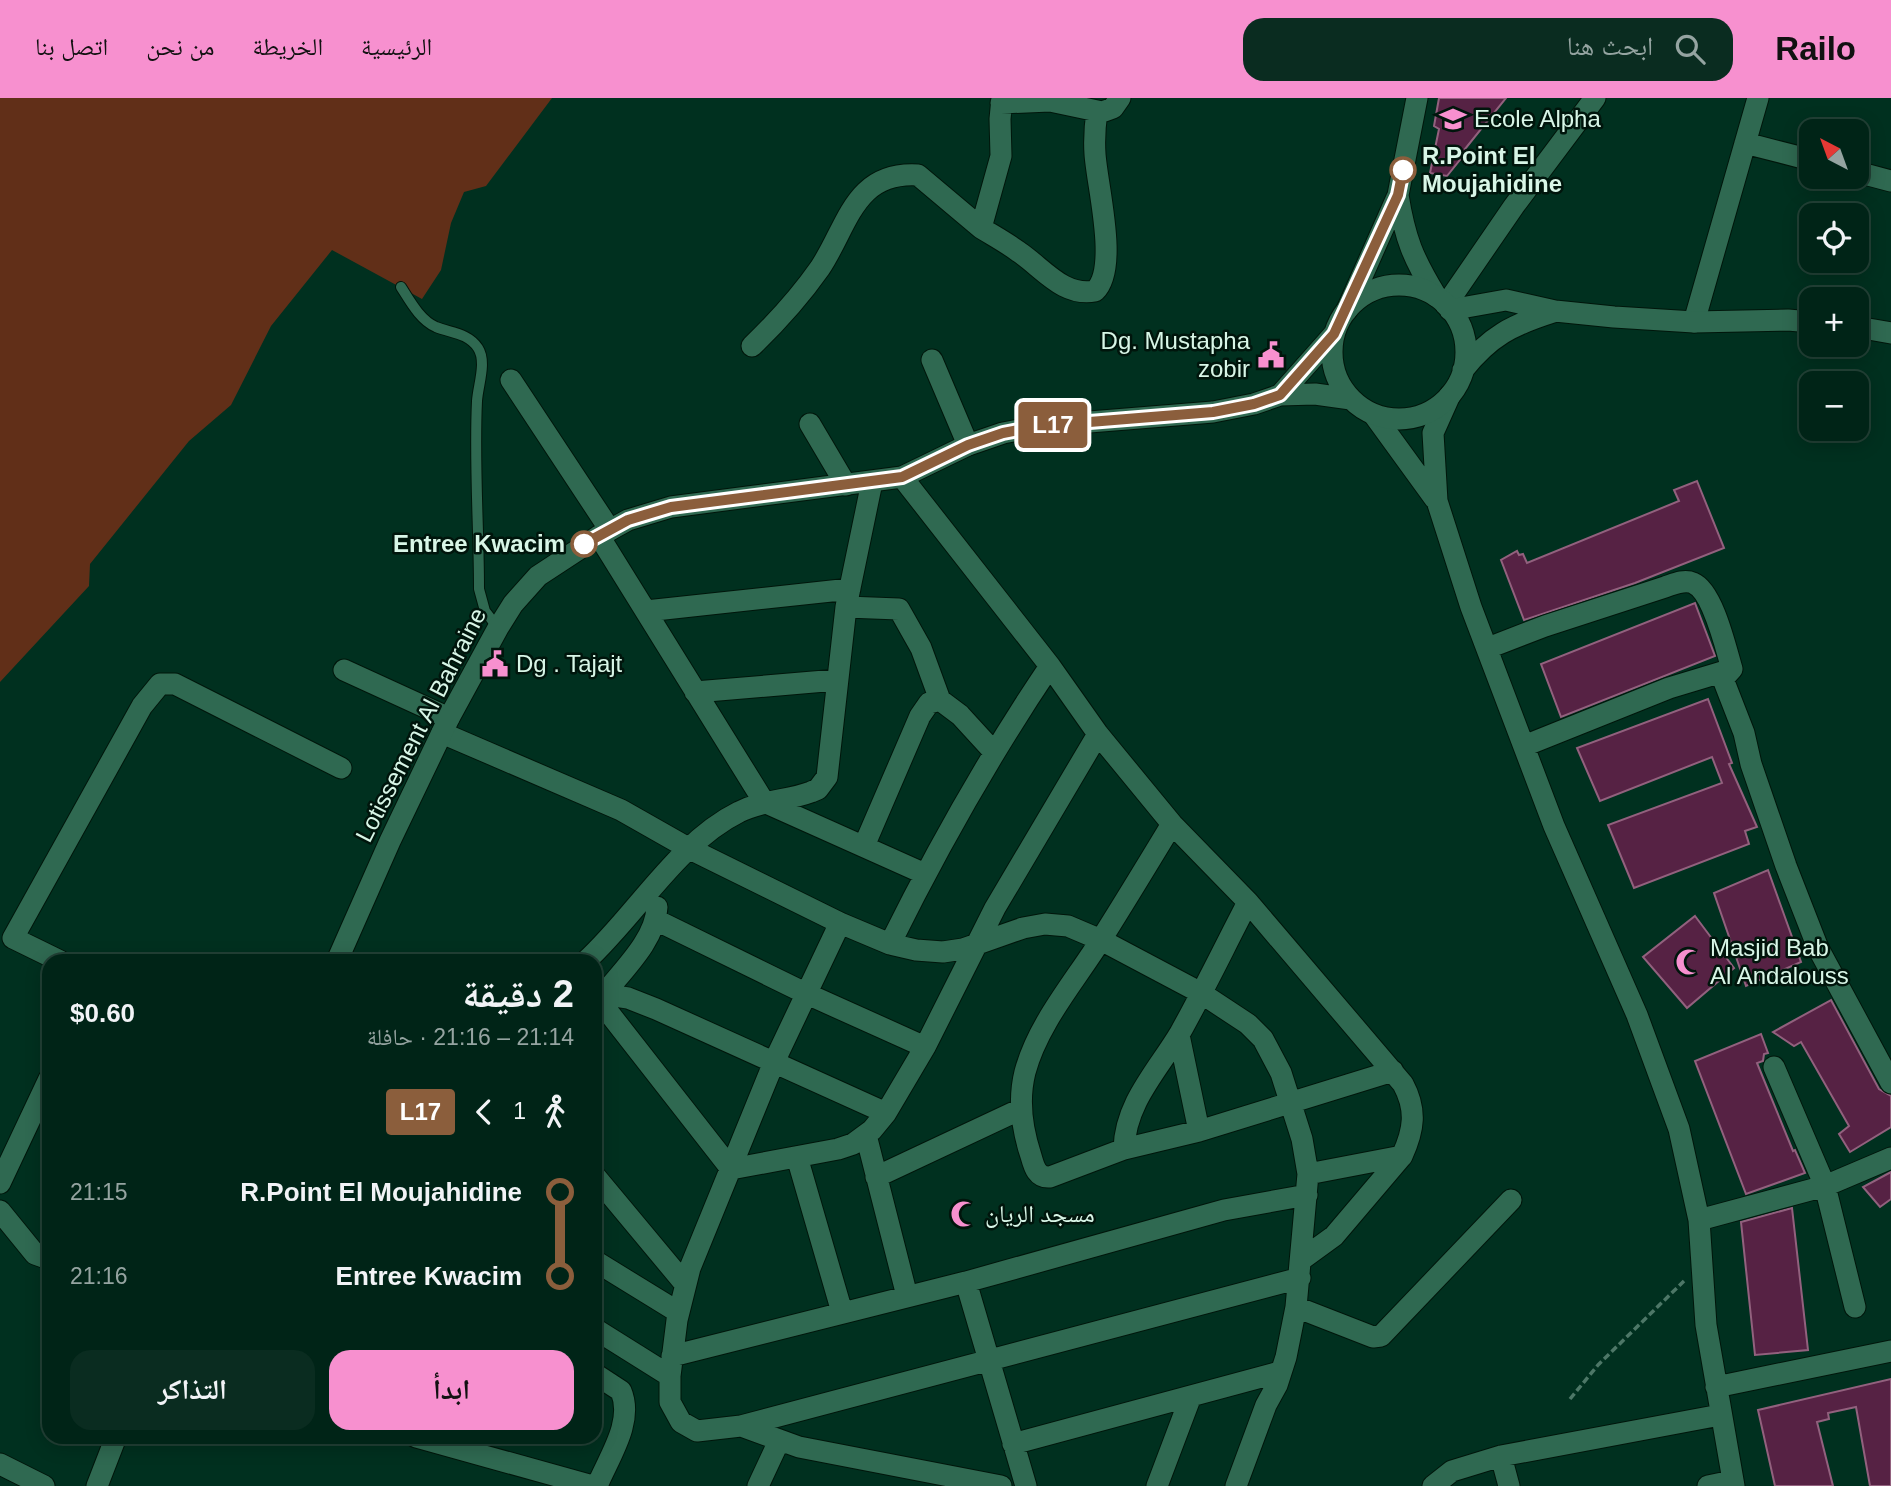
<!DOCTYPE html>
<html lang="ar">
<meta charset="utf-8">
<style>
body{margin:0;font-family:Helvetica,"Noto Naskh Arabic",sans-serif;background:#0a2c20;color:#f1f3f6;direction:rtl;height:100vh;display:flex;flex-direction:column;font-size:26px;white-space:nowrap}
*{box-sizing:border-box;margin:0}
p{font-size:23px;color:#95a4a1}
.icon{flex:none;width:38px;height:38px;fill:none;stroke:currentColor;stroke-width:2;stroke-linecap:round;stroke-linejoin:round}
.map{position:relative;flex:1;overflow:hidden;direction:ltr}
.side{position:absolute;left:42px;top:856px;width:560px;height:490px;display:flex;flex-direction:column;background:#002417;border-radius:21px;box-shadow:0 4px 18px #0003,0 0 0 2px #224136;direction:rtl}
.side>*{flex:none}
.badge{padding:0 14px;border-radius:5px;font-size:24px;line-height:46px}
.needle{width:46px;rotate:319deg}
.controls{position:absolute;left:1799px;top:21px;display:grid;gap:14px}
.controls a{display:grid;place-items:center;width:70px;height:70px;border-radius:14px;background:#002417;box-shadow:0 4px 18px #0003,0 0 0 2px #224136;font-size:35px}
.map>.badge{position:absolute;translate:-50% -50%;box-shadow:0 0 0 4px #fff}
.legs{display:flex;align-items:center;gap:10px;height:77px;padding:0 28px;font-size:23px}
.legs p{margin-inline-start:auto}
.summary{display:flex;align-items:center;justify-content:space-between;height:119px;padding:0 28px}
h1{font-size:38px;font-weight:700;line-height:52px}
.cta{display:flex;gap:14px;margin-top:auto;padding:14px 28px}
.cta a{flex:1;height:80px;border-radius:21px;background:#f790cf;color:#111;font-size:28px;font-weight:700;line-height:80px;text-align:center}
.cta a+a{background:#0a2c20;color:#f1f3f6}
ul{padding:0 28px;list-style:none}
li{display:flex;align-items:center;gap:24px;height:84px;font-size:26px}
li i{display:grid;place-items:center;width:10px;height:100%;margin:0 9px;background:currentColor}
li i::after{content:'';width:18px;height:18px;margin:-9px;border:5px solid;border-radius:50%;background:#002417}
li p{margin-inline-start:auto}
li:first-child i{background:linear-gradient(#0000 50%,currentColor 0)}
li:last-child i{background:linear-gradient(currentColor 50%,#0000 0)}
header{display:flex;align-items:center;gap:42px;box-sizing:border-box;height:98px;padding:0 35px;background:#f790cf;color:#111}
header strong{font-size:33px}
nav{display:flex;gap:38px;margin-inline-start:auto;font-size:24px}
.search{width:490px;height:63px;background:#0a2c20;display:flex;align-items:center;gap:18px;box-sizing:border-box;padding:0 24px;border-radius:21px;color:#95a4a1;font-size:26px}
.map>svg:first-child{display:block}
.green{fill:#612f18}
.building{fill:#562244;stroke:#92617e;stroke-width:2}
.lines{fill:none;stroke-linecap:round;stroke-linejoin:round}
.service-casing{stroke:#00160b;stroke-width:12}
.minor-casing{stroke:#00160b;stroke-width:23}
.tertiary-casing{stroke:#00160b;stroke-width:23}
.path{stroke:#4d7767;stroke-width:3.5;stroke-dasharray:7 3.5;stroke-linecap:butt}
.service{stroke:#2f6951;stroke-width:10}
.minor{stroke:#2f6951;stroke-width:21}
.tertiary{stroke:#2f6951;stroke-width:21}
.line-1-casing{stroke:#fff;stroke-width:16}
.line-1{stroke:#8b5e3c;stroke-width:10}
.stop-1-dot{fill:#fff;stroke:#8b5e3c;stroke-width:3.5}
.labels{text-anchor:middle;stroke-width:5;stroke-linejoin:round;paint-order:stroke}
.poi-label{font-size:24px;fill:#d8f6e7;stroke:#00150c;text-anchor:start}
.stop-label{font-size:24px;font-weight:bold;fill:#d8f6e7;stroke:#00150c;text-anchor:start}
.street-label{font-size:24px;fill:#d8f6e7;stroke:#00150c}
</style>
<header>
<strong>Railo</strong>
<div class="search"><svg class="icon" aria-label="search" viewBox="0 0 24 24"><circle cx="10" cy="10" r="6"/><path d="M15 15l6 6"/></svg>ابحث هنا</div>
<nav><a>الرئيسية</a><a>الخريطة</a><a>من نحن</a><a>اتصل بنا</a></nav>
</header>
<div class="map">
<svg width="1891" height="1388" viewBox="0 0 1891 1388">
<rect width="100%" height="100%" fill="#00301f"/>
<path class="green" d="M0,0H552L486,88L464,94L451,125L441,172L422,201L332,152L271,228L231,307L189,343L90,466L89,488L0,584Z"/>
<path class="building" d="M1439,0H1506L1465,51L1467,53L1447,78L1430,75L1439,31L1434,28Z
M1697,383L1724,450L1635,485L1524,522L1501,462L1517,453L1519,457L1523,456L1527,465L1679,403L1674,392Z
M1695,505L1715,558L1561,619L1541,566Z
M1708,601L1732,665L1729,666L1757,729L1745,733L1749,746L1634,790L1608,727L1722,685L1712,659L1600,703L1577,650Z
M1768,772L1801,864L1746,888L1714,795Z
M1695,818L1734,870L1687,910L1643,859Z
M1831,902L1879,991L1891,998V1029L1850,1054L1839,1036L1849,1028L1801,944L1794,948L1773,934Z
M1761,936L1768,955L1764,956L1763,963L1757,965L1793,1053L1795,1052L1805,1075L1746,1096L1695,963Z
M1891,1074V1101L1880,1109L1863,1089Z
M1792,1110L1808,1252L1755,1257L1741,1124Z
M1891,1281V1388H1870L1856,1309L1828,1315L1829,1321L1817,1324L1833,1388H1775L1758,1312Z"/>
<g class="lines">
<g class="service-casing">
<path id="service" d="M401,189C410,203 420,222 436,229C451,235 468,235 478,250C487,264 478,287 477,303C474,365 479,428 479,491L485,513L498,530"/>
</g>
<g class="minor-casing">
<path id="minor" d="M1002,0L1000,21L1001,58L981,130C994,138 1007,145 1019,154C1043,170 1063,199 1095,193C1119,170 1097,88 1095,56C1094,41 1095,27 1097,13
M1001,5L1050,3L1102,14L1113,10L1120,0
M1745,45L1811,62
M1857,74L1891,83
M1398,97C1405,141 1413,160 1436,198
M1446,207L1514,108L1595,0
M1347,212L1398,97L1417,0
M1694,224L1758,0
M752,248C778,223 799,200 820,170C848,128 854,73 918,77L981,130
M932,262L968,347
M511,282L610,432
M1450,297L1433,335L1437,403L1471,509L1554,728L1637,917L1679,1031L1699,1122L1706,1227L1734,1388
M1374,317L1435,401
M810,326L846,387
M902,379L1050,568L1098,636L1172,726L1248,804L1403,986C1417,1012 1414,1032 1402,1058L1308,1076
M599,438L764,704L925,776
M846,509L899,511L921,550L940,602
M646,513L850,491
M1488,550L1545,528L1665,489C1674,486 1684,481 1693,485C1713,493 1726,551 1732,571
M1732,571L1723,581L1744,635L1751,666L1786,768L1818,850L1891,985
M344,572L449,620
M695,594L837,582
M442,635L621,712L688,750L840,825L890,846L916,852L943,854L963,851L1023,830L1045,826L1068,828L1101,842L1201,895L1248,926L1263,941L1281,975L1302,1041L1308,1076L1296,1209L1286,1259L1277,1287L1266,1307L1236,1388
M1524,648L1669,590L1732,571
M1172,726C1149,764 1126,802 1102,840C1076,882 1038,925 1025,974C1018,1002 1022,1031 1031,1058C1034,1069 1037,1080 1050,1079L1124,1051L1199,1033L1393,973
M864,748L920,618L929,605L940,602L960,617L993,653
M656,822L805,895L925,949
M840,825L774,964L690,1170L677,1222L670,1278V1304L681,1324L697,1333L741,1328L799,1349L1001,1388
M890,846C938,749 990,657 1050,568
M60,863L13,840L142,608L160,586H175L341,670
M586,863C636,817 678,744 739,714C762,702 787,703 811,694L818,691L827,679L846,509L872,384
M595,895L628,900L656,911L886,1015
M604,896C623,872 656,841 657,809
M595,897L731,1071L838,1051L853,1046L872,1032L886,1015L925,949L995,810L1098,636
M1179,937L1199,1033
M1774,969L1825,1088L1855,1209
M866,1037L907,1198
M1124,1051C1125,1005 1158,972 1180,935C1204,892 1225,848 1248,804
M797,1059L842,1214
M595,1078L685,1186
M876,1079L1021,1011
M0,1085L49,981
M0,1113L35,1156L49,1161
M1699,1122L1825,1088L1891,1060
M1301,1162L1334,1138L1402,1058
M595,1163L678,1214
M966,1184L1026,1388
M1296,1209L1373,1239L1381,1238L1511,1102
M595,1231L670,1278
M672,1258L966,1184L1224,1112L1307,1097
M595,1276L621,1293C634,1324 609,1359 597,1388
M1716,1289L1891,1253
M741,1328L1300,1180
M416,1339L593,1388
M1013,1346L1280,1274
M1501,1358L1509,1388
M0,1366L44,1388
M758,1388L779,1343
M1157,1388L1191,1298
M1433,1388L1452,1373L1501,1358L1720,1317
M1708,1388L1732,1383"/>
</g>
<g class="tertiary-casing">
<path id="tertiary" d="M1332 254a67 67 0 1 1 134 0a67 67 0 1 1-134 0Z
M1450,212L1506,202L1555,213L1614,219L1694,224L1788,222L1811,224
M1857,229L1891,235
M1463,272C1490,238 1512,227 1553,214
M1280,297L1334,236
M337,863L390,743L449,620L498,530L513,506L538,478L599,438L628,422L671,409L902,379L968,347L1003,335L1040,328L1213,314L1254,306L1280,297L1315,296L1351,301
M97,1388L116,1339"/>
</g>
<path class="path" d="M1570,1301L1598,1267L1684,1183"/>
<use href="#service" class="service"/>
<use href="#minor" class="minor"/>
<use href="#tertiary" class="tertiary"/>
</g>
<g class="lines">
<g class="line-1-casing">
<path id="line-1" d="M584,446L628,422L671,409L902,379L968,347L1003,335L1040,328L1213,314L1254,306L1280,297L1334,236L1398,97L1403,72"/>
</g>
<use href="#line-1" class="line-1"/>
</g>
<defs>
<g id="school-bare" transform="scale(2.1)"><path d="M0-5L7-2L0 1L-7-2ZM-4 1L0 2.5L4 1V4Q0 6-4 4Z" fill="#f790cf" stroke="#00150c" stroke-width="2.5" paint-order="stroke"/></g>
<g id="civic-bare" transform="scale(2.1)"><path d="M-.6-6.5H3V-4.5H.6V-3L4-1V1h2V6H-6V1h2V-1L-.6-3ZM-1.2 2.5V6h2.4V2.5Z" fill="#f790cf" stroke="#00150c" stroke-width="2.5" paint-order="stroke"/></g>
<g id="mosque-bare" transform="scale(2.1)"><path d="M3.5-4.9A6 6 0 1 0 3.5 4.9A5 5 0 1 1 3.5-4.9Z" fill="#f790cf" stroke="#00150c" stroke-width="2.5" paint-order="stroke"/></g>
</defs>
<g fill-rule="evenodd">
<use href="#school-bare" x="1453" y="21"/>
<use href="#civic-bare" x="1271" y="257"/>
<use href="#civic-bare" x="495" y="566"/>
<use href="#mosque-bare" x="1689" y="864"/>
<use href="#mosque-bare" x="964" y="1116"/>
</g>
<g class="stop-1-dot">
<circle cx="1403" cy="72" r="12"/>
<circle cx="584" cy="446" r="12"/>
</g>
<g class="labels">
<g class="poi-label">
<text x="1474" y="29">Ecole Alpha</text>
<text x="1250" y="251" text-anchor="end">Dg. Mustapha<tspan x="1250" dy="28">zobir</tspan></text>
<text x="516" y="574">Dg . Tajajt</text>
<text x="1710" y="858">Masjid Bab<tspan x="1710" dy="28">Al Andalouss</tspan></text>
<text x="985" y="1124">مسجد الريان</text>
</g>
<g class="stop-label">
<text x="1422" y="66">R.Point El<tspan x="1422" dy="28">Moujahidine</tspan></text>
<text x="565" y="454" text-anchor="end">Entree Kwacim</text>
</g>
<g class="street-label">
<text transform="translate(421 627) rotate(-63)" y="8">Lotissement Al Bahraine</text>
</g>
</g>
</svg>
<div class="controls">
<a><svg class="needle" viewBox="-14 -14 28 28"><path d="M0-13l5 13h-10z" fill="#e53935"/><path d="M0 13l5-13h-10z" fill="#95a4a1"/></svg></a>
<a><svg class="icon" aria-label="locate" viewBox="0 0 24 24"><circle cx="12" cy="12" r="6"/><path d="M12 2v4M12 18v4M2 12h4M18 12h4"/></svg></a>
<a>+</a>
<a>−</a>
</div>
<b class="badge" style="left:1053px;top:327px;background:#8b5e3c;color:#fff">L17</b>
<section class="side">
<div class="summary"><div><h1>2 دقيقة</h1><p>21:14 – 21:16 · حافلة</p></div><b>$0.60</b></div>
<div class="legs"><svg class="icon" aria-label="walk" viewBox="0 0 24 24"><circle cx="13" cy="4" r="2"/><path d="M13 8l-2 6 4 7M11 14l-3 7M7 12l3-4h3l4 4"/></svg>1<svg class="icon" aria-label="back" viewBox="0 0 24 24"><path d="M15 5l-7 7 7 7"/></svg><b class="badge" style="background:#8b5e3c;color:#fff">L17</b></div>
<ul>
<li><i style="color:#8b5e3c"></i><b>R.Point El Moujahidine</b><p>21:15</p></li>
<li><i style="color:#8b5e3c"></i><b>Entree Kwacim</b><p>21:16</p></li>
</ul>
<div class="cta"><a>ابدأ</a><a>التذاكر</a></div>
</section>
</div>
